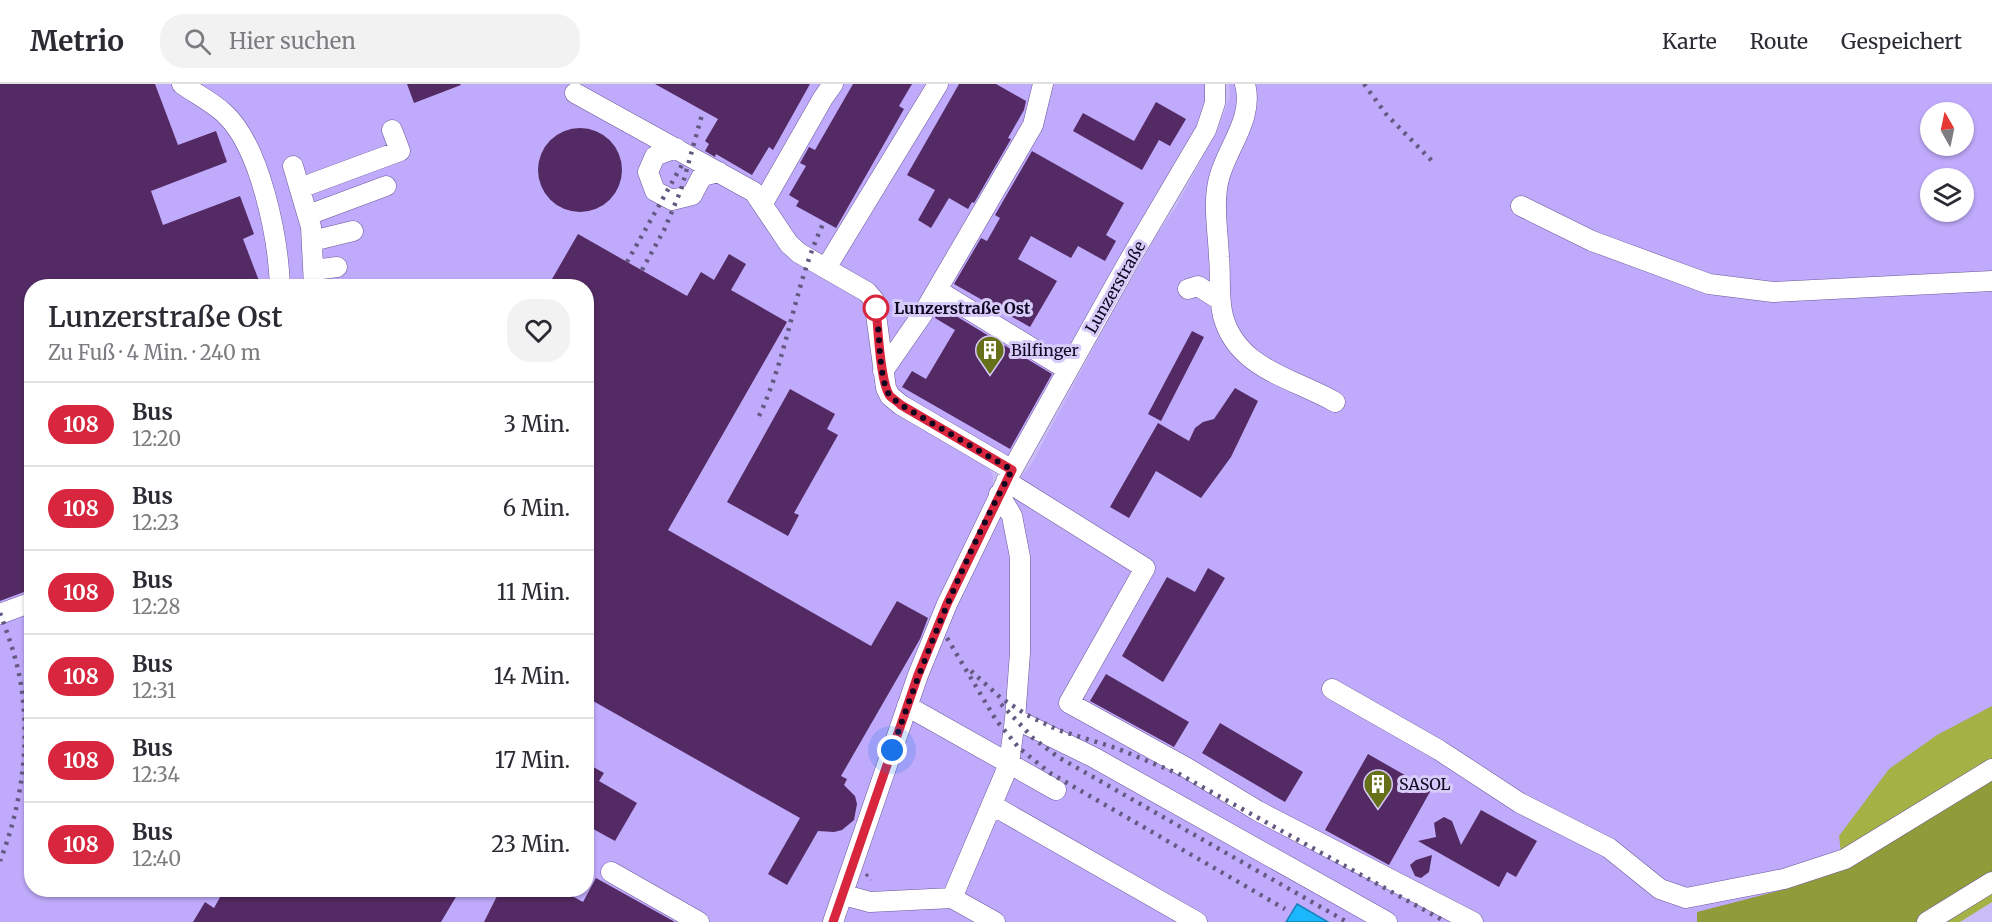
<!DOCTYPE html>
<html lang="de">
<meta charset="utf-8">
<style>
body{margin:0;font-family:Merriweather,serif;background:#f2f2f3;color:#2b2b33;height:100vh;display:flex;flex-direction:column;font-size:22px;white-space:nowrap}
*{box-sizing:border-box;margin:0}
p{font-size:20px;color:#7c7c81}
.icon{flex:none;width:33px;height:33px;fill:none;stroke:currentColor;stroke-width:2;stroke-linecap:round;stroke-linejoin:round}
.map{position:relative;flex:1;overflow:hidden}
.panel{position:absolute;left:24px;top:195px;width:570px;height:618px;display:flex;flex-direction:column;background:#fff;border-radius:24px;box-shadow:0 2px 4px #0004}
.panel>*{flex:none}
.badge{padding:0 12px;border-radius:20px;font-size:21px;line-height:39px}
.needle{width:39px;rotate:351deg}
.controls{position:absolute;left:1920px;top:18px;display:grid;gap:12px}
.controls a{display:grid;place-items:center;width:54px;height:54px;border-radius:50%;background:#fff;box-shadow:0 2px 4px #0004;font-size:30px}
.you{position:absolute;width:30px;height:30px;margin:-15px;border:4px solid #fff;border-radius:50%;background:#1a73e8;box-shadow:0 0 0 9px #1a73e833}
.map>.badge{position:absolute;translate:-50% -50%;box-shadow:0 0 0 3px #fff}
.round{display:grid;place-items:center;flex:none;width:63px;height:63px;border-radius:24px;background:#f2f2f3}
.overview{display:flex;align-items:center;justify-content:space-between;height:102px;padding:0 24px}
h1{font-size:28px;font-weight:600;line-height:45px}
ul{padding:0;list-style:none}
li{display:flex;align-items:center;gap:18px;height:84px;padding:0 24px;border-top:2px solid #e1e1e2}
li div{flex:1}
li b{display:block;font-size:22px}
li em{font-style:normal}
li .badge{min-width:66px;font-weight:700;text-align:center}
header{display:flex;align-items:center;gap:36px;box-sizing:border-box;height:84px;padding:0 30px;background:#fff;border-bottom:2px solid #e1e1e2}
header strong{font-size:28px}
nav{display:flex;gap:33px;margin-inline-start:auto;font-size:21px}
.search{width:420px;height:54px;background:#f2f2f3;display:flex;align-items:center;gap:15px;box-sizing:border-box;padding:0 21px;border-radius:24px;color:#7c7c81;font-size:22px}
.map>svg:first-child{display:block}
.built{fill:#c0aafb;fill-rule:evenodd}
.green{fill:#a4b145}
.forest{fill:#909c3a}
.water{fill:#1bb7fd;stroke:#1782bb;stroke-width:1.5}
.building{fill:#532a63}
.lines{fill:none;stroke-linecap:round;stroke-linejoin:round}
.minor-casing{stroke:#6b579a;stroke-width:21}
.path{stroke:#645982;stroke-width:3;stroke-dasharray:3 4.5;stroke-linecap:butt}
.minor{stroke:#fff;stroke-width:20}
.rail{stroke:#645982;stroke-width:4.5;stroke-dasharray:3 6;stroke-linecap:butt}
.line-casing{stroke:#fff;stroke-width:14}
.line{stroke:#d7263d;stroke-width:9}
.walk{stroke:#0f0620;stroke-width:6;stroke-dasharray:0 10.8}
.stop-dot{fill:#fff;stroke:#d7263d;stroke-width:3}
.labels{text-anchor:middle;stroke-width:6;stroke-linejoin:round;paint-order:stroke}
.street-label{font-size:16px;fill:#0f0620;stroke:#d6cbf9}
.stop-label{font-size:16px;font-weight:bold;fill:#0f0620;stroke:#d6cbf9;text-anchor:start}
.poi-label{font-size:16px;fill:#0f0620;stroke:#d6cbf9;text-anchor:start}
</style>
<header>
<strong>Metrio</strong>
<div class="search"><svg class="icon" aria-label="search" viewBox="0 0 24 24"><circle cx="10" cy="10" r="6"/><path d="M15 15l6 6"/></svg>Hier suchen</div>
<nav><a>Karte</a><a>Route</a><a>Gespeichert</a></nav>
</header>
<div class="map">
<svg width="1992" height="838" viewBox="0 0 1992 838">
<rect width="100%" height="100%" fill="#cabcf7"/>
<path class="built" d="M0,0H1206V21L1200,38L1009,371L1002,372L897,310L885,231L803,161L779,131L773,118L739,108L758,125L775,159L783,168L858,213L865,223L869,238L877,309L882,319L895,329L987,381L993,392V401L909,589L825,838H0ZM32,202H586V806H32Z
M1229,0H1992V802L1934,838H1328L1297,820L1286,838H844L939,560L1009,407L1032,379L1111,231L1158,149L1176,123L1218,45L1230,12ZM1930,28H1964V62H1930ZM1930,94H1964V128H1930Z"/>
<path class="green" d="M1992,622V691L1843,786L1839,752L1889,685L1937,651Z
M1992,802V818L1960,838H1934Z"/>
<path class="forest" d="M1992,691V793L1919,838H1697V828L1782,806L1843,786Z"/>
<path class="water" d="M1297,820L1328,838H1286Z"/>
<path class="building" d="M0,0H155L178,61L216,47L227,78L151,107L163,141L240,112L254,150L243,155L261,202H32V505L0,517Z
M407,0H460L461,1L414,19Z
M655,0H810L773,66L769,63L752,91L716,70L715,73L705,67L709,60L705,57L718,35Z
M853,0H912L899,22L904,25L836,144L796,122L799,117L789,111L806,82L800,79L809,63L815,66Z
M959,0H996L1026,17L1024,26L1008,54L1011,55L974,119L972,118L968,125L949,114L931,144L918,136L935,106L907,91Z
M1156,18L1186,35L1170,62L1159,56L1142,86L1073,47L1083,29L1134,57Z
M538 86a42 42 0 1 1 84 0a42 42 0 1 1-84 0Z
M1032,67L1124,119L1106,151L1116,157L1105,177L1078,162L1071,174L1031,152L1018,175L1057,197L1030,243L954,200L981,154L987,157L1000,134L995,131Z
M578,150L687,212L701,188L714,196L729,170L746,180L731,206L787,238L668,446L871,562L897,517L928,534L920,555L841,692L847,695L844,701L855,712L857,720L854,736L842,746L834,748L818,747L787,801L768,790L800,734L586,613V202H548Z
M941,223L1052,290L1010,365L902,303L912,287L926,295L955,246L935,234Z
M1192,247L1204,253L1161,337L1148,330Z
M1235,304L1258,317L1231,373L1201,414L1156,387L1129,434L1110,423L1158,339L1189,357L1195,344L1203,338L1214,335Z
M790,305L835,330L827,345L838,351L794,429L799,431L788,452L727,418Z
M1208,484L1225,494L1163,598L1122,572L1167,493L1195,508Z
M1106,590L1189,638L1174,663L1090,617Z
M1220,639L1303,688L1285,718L1202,669Z
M1368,670L1431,706L1389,781L1325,746Z
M586,679L604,689L599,697L637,719L615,757L586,741Z
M1481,726L1537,757L1516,793L1507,788L1499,803L1418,757L1436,753L1434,739L1444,733L1452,737L1461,761Z
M1432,771L1429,788L1421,794L1415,792L1410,781L1416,776Z
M596,794L675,838H484L500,806H561L583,818Z
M224,806H460L441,838H193L205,818L214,824Z"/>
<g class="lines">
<g class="minor-casing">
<path id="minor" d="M182,0C196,10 212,18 224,29C261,63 278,154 280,202
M1245,0C1254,33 1229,61 1220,91C1212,116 1218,147 1219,173C1221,193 1218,213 1223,232C1237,285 1293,294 1335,318
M575,9L754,108L789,160L799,169L867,208L874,216L886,304L890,312L901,321L1012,386
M676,64L655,72L648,88L655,107L672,116L692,111L702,92L719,88
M293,82L311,143L314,202
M300,104L400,67L392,46
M763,119L823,14L833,0
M1521,122L1592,157L1709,200L1773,208L1992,197
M308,131L386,102
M312,157L353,147
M826,184L938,0
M314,186L337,183
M1188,205L1198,202L1220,216
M937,206L1068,286
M883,287L924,228L1033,41L1043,0
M1006,397L1145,484L1069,619L1187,684L1258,727L1473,838
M0,530L32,518
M1332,605L1439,666L1520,719L1609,764L1660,805L1686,814L1784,795L1845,775L1992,685
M907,622L1056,706
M1015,635L1093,673L1387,838
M992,721L1197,838
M611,788L699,838
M844,811L870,818L952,814L995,838
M952,814L1009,680L1015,635L1020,569V473L1012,432L999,410
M833,838L918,591L947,520L1012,386L1130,175L1206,46L1215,19V0
M1927,838L1992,798"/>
</g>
<path class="path" d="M866,790L871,796"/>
<use href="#minor" class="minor"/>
<path class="rail" d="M1364,0L1386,30L1433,78
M627,178L683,79
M642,186L664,146L681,106L703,27
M759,332C789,269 794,200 824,138
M0,529C8,551 16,573 20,595C31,656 22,721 0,777
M947,554L996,636L1019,664L1050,689L1285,825
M971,587L1001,614L1027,631L1058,646L1116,664L1179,690L1446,838
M1001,620L1033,654L1058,673L1347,838"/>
</g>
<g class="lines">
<g class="line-casing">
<path id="line" d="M833,838L918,591L947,520L1012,386L901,321C898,318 893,315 890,312C880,299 878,243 876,224"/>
</g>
<use href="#line" class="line"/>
<path class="walk" d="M876,224C880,244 878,296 890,312C893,315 898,318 901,321L1012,386C963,476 925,570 892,666"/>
</g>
<defs>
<g id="building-pin" transform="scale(1.5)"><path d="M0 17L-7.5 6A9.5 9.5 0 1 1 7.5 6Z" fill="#667018" stroke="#d6cbf9"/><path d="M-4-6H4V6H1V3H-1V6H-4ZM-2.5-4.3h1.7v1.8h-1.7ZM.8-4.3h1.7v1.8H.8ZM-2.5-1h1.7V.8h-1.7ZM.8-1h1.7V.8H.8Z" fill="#fff"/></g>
</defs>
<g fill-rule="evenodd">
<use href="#building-pin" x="990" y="266"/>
<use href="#building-pin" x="1378" y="700"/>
</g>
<circle class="stop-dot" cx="876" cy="224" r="12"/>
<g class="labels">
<g class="street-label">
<text transform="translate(1115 203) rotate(-60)" y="6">Lunzerstraße</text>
</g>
<g class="stop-label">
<text x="894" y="230">Lunzerstraße Ost</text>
</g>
<g class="poi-label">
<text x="1011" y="272">Bilfinger</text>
<text x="1399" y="706">SASOL</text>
</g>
</g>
</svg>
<div class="controls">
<a><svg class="needle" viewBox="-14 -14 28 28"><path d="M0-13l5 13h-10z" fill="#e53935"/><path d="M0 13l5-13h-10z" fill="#7c7c81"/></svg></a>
<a><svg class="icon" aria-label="layers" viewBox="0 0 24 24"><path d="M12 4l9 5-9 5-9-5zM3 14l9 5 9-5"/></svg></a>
</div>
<div class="you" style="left:892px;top:666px"></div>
<section class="panel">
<div class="overview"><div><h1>Lunzerstraße Ost</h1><p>Zu Fuß · 4 Min. · 240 m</p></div><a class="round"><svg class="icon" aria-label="heart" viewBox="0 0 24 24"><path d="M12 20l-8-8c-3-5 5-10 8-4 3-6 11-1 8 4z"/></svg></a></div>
<ul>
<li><span class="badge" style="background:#d7263d;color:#fff">108</span><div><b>Bus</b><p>12:20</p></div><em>3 Min.</em></li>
<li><span class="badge" style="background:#d7263d;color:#fff">108</span><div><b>Bus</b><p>12:23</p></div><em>6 Min.</em></li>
<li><span class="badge" style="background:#d7263d;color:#fff">108</span><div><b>Bus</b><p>12:28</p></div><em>11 Min.</em></li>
<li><span class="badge" style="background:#d7263d;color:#fff">108</span><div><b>Bus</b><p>12:31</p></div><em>14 Min.</em></li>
<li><span class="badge" style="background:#d7263d;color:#fff">108</span><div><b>Bus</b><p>12:34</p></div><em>17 Min.</em></li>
<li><span class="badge" style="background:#d7263d;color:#fff">108</span><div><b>Bus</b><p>12:40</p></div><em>23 Min.</em></li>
</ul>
</section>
</div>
